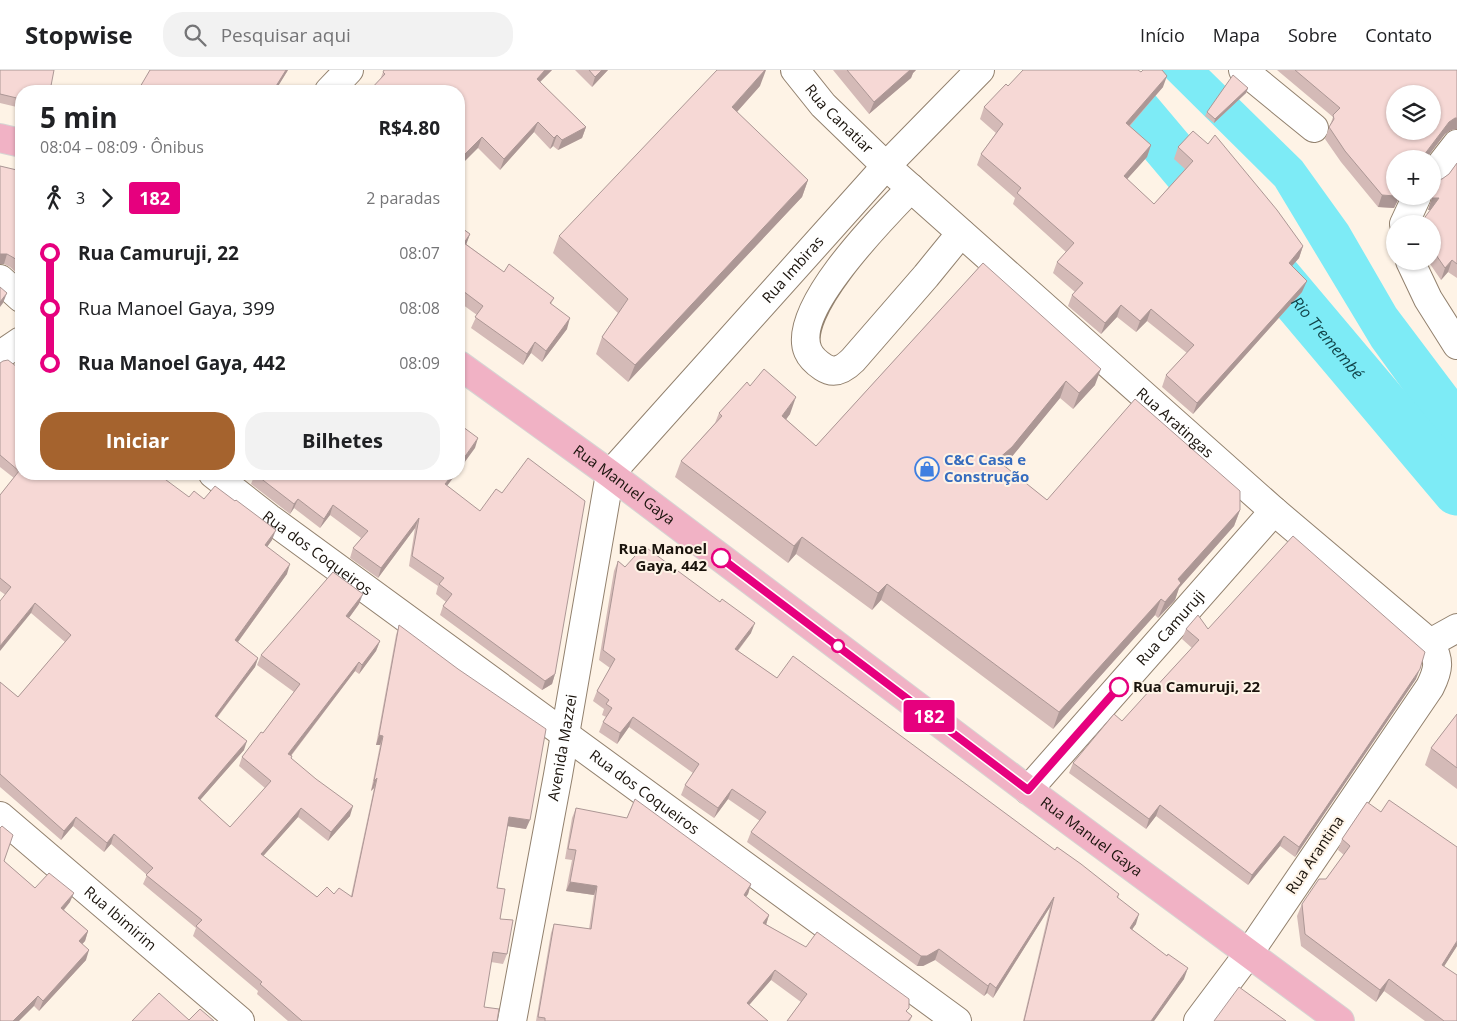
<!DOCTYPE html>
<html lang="pt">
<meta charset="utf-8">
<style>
body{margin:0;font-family:"Open Sans",sans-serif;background:#f2f2f2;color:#202124;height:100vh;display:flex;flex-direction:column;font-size:19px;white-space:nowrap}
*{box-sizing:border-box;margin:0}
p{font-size:16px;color:#757577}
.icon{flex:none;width:28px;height:28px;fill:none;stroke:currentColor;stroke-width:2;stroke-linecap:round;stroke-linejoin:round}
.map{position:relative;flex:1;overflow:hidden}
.sheet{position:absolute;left:15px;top:15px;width:450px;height:395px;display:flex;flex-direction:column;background:#fff;border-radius:20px;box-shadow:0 1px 4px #0004}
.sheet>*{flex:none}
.badge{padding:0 10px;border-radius:4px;font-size:18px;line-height:32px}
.tools{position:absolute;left:1386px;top:15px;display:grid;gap:10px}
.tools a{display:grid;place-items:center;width:55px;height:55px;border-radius:50%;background:#fff;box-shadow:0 1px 4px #0004;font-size:25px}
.map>.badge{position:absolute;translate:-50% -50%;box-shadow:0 0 0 2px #fff}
.legs{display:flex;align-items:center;gap:8px;height:55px;padding:0 25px;font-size:16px}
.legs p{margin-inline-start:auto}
.headline{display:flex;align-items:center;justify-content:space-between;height:85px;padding:0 25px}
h1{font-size:28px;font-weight:700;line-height:38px}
.cta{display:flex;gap:10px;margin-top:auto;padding:10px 25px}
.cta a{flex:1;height:58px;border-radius:20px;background:#a5632e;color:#fff;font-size:20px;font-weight:700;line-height:58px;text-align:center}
.cta a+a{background:#f2f2f2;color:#202124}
ul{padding:0 25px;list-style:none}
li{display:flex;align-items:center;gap:18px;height:55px;font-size:19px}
li i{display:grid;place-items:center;width:8px;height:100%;margin:0 6px;background:currentColor}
li i::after{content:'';width:12px;height:12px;margin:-6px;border:4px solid;border-radius:50%;background:#fff}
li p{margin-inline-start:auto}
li:first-child i{background:linear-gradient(#0000 50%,currentColor 0)}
li:last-child i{background:linear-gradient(currentColor 50%,#0000 0)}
header{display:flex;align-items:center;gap:30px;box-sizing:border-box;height:70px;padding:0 25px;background:#fff;border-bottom:1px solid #e0e0e0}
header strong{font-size:24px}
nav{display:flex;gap:28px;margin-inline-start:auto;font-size:18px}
.search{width:350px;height:45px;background:#f2f2f2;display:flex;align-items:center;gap:12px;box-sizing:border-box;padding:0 18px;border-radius:20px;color:#757577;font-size:19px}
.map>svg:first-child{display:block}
.water{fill:#7debf6}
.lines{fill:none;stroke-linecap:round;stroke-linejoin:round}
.river{stroke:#7debf6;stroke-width:49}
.minor-casing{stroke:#92816e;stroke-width:30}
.major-casing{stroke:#d6d5d3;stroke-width:30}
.minor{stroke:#fff;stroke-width:28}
.major{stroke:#f1b2c5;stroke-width:28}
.wall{fill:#d4bab7}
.shaded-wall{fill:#ac9795}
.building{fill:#f6d8d5;stroke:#ac9795;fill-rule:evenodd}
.line-1-casing{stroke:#fff;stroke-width:11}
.line-1{stroke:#e6007e;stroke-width:8}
.stop-1-dot{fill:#fff;stroke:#e6007e;stroke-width:2.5}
.labels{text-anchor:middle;stroke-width:4;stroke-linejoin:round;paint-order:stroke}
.street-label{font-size:15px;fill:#1a130c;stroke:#fef3e6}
.shop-label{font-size:15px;font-weight:bold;fill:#366cbe;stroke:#fef3e6;text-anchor:start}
.stop-label{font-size:15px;font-weight:bold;fill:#1a130c;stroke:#fef3e6;text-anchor:end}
.water-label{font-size:16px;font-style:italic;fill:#12454a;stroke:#fef3e6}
</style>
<header>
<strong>Stopwise</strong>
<div class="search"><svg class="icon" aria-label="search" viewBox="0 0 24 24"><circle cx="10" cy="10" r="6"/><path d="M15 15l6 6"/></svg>Pesquisar aqui</div>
<nav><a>Início</a><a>Mapa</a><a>Sobre</a><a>Contato</a></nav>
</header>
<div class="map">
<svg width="1457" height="951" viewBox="0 0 1457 951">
<rect width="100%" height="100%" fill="#fef3e6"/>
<path class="water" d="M1158,0H1209L1302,91L1348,155L1396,238L1457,319V394L1372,277L1275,116Z"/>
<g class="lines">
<path class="river" id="s1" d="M1102,0L1457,421"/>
<g class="minor-casing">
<g id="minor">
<path id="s2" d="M795,0L823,35L886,96L1274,441L1430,573C1440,590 1439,599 1430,617L1249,883L1198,951"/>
<path d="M1243,0L1314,58"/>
<path d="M329,21L349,0"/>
<path d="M1432,106L1457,74"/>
<path d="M911,118C884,146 790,240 808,281C811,288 817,293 823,297C835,305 845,298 853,290L926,206L961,163"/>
<path d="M1404,154L1417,126"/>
<path d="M1410,191L1428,229L1457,275"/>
<path d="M0,209L21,228"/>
<path d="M0,285L21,271"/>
<path id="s3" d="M213,404L269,448L957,951"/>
<path d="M1430,573L1457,558"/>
<path id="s4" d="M1028,720L1274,441"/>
<path id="s5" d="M0,746L240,951"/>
<path id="s6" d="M512,951L558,705L610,404L886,96L980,0"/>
</g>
</g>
<g class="major-casing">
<g id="major">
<path d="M0,68L21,73"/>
<path id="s7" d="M459,295L610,404L1028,720L1340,951"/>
</g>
</g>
<use href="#minor" class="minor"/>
<use href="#major" class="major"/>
</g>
<path class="wall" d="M0,0L21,21V38L0,33Z
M150,0H288L275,21H139Z
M552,0L540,12L586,57L582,68L558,80L553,76L550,79L534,62L500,100L478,78L459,21L380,10L383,2Z
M575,0H608L592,17Z
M833,0H916L913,3L911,8L869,44Z
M1277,0H1457V59L1451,60L1445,64L1395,126H1400L1394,138L1378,137L1341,92L1325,69L1333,47Z
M760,16L737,42L808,110L802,127L628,312L596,284L602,267L618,243L553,183L559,166Z
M1008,16L1163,17L1130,56L1151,75L1147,87L1127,109L1154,134L1185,99L1174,89L1178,77L1303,176L1299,188L1292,196L1302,222L1193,344L1162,317L1166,305L1187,283L1147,251L1136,262L1117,247L1101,264L1068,236L1072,225L1075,222L1053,203L1057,192L1066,182L1013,134L1015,128L977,95L981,84L996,63L980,49L984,37Z
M1248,18L1246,23L1214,53L1205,46L1207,42Z
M1457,93V208L1448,202L1441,210L1428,191H1432V154L1431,140H1428L1431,130V126H1432V118L1436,110L1442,109L1449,104Z
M0,96L21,101V207L10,197L4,194H0Z
M459,156L470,164L466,174L504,202L554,228L551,234L567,259L542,292L531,283L523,295L471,258L477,245L459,232Z
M983,193L1095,315L1073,339L1060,328L1004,396L1047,430L1240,440L1234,456L1179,518L1175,530L1158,548L1155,545L1053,659L881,530L872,540L796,484L788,493L675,407L681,391L715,353L719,343L750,316L790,344L786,349L816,376Z
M0,293L21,404L204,429L272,470L267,477L287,504L238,572L258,588L255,597L217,648L244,680L200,730L230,757L265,718L239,696L242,687L263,663L294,622L257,595L261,585L359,534L349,548L380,571L376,581L359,604L355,601L291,686V688L350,746L328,771L298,747L263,786L317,827L334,824L351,826L374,718L371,721L380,675H376L396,565L399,555L526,759L508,756L497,818L500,849L507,884L503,894L491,892L484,937L497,951H288L257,924L258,921L193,866L196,858L143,814L147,805L111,774L104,782L73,756L61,770L0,717V612L18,627L65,572L31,543L0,521V425L14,408L0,397Z
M255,404L447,416L555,604L552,614L542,620L440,545L443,536L446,532L436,524L438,516L409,496L415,458L378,508L350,488L353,478L361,468L330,445L320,458L294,438L290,444L251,414Z
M618,491L625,497L751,563L738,581L777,608L1055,780L1119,824L1118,828L1136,854L1132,859L1184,909L1154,951H1023L1050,837L993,928L987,923L984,926L935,890L923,896H917L747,772L751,762L760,751L728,729L714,748L681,725L685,715L693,703L629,657L617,674L599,662L603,652L606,647L602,645L604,639L593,631L597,621L610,598L599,590L614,501Z
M1186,559H1208L1416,609L1295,787L1280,776L1248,815L1156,746L1146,759L1069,703L1073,693L1122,651L1153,620L1192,578L1182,569Z
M1457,644V719L1425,695L1431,678Z
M1367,732L1457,876L1444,896L1457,951H1425L1384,921L1376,932L1301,876L1297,846L1302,834L1326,809L1344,785L1338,780L1342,769Z
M576,738L751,814L748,824L746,827L769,845L766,854L907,942L912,946L910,951H787L801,932L771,910L749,935L768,951H536L551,863L554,854L589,859L594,825L566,821L572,790L565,789L572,748Z
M4,791L35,818L70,832L64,840L88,861L85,871L82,874L86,890L39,941L34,936Z"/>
<path class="shaded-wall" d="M286,0H288L275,21H273Z
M545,0H552L533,19L537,9Z
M602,0H608L592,17L595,7Z
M765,0H766L760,16L726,54L732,37Z
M910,0H916L913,3L911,8L869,44L874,32Z
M1167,6L1163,17L1122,64L1126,53Z
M1248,18L1246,23L1214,53L1215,49Z
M1455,48H1457V59L1451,60L1445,64L1426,89H1422L1424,85L1449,52Z
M538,52L534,62L500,100L504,89Z
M586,57L582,68L558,80L562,70Z
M557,65L553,76L550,79L554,68Z
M482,67L478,78L459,97V90Z
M1151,75L1147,87L1120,117L1124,106Z
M808,110L802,127L628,312L635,295Z
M1382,125L1400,126L1394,138L1378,137Z
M1432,128H1439L1435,140H1428Z
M470,164L466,175L464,173Z
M1303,176L1299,188L1285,204L1289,193Z
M0,184H7L4,194H0Z
M1452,190L1448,202L1441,210L1445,198Z
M1307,211L1302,222L1193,344L1197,333Z
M7,223L3,233L0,237V232Z
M1121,235L1117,247L1101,264L1105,253Z
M1151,239L1147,251L1136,262L1140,251Z
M570,248L567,259L542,292L546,281Z
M535,272L531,283L523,295L527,284Z
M1101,299L1095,315L1073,339L1079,323Z
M1066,311L1060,328L1006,394L991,407L997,390Z
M796,327L790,344L776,363L782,346Z
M478,368L475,378L459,400V395Z
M453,404H456L441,424L445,414Z
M298,429L294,438L290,444L294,434Z
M333,435L330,445L320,458L324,449Z
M1240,440L1234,456L1179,518L1175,530L1158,548L1165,532L1178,509Z
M419,448L415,458L378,508L381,498Z
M276,460L272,470L262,484L265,475Z
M802,467L796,484L788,493L794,476Z
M290,494L287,504L232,580L235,570Z
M887,514L881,530L872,540L878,523Z
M363,524L359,534L343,556L346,546Z
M1161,529L1155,545L1053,659L1059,642Z
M35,533L31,543L0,581V576Z
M755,553L751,563L731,589L735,579Z
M380,571L376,581L359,604L362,595Z
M258,588L255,597L211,655L215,646Z
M359,592L355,601L285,693L288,684Z
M1420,599L1416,609L1295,787L1299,777Z
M555,604L552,614L542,620L545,611Z
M633,647L629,657L617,674L620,663Z
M379,665L383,666L380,675H376Z
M247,671L244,680L194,737L198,728Z
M377,708L374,718L371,721L374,711Z
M732,719L728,729L714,748L718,738Z
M1160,735L1156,746L1146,759L1149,749Z
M353,736L350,746L328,771L331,762Z
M301,738L298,747L257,793L261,784Z
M76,747L73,756L61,770L64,761Z
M509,747L530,750L526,759L506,756Z
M114,764L111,774L104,782L107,773Z
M1284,766L1280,776L1248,815L1252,805Z
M570,812L597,816L594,825L566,821Z
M751,814L748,824L740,835L744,825Z
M74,823L70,832L57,848L61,838Z
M1054,827L1050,837L993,928L996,918Z
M1139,844L1136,854L1126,868L1130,858Z
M769,845L766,855L763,853Z
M88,861L85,871L76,881L79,871Z
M1457,871V876L1438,906L1442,895Z
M939,879L935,890L923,896H917L921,886Z
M89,880L86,890L39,941L43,931Z
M1188,898L1184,909L1154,951H1151Z
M775,900L771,910L743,942L747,933Z
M1389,909L1384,921L1376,932L1380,920Z
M990,913L987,923L984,926L988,916Z
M38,926L34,936L19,951H13Z"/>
<path class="building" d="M0,0H54L50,21H21V29L0,24Z
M150,0H286L273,21H147L140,17Z
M384,0H545L537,9L586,57L562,70L557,65L554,68L538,52L504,89L482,67L459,90V21H369L385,4L383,2Z
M589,0H602L595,7Z
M717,0H765L732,37L808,110L635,295L602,267L628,229L559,166Z
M847,0H910L874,32Z
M1023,0H1138L1141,2L1143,0H1162L1167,6L1126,53L1151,75L1124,106L1154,134L1193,91L1178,77L1193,61L1208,74L1215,65L1277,140L1303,176L1289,193L1307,211L1197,333L1166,305L1194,275L1151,239L1140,251L1121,235L1105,253L1072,225L1083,213L1057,192L1074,173L1017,123L1021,118L981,84L1003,54L984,37L1006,14L1008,16Z
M1295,0H1457V48H1455L1449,52L1424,85L1422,89H1395V126L1382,125L1345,81L1329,57L1334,49L1333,45L1340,38ZM1395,24H1432V61H1395Z
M1233,5L1248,18L1215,49L1207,42Z
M1457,93V194L1452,190L1445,198L1432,179V154H1420L1439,128H1432L1436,120V110L1442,109L1449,104Z
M0,96L21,101V194L14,188L7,184H0Z
M459,156L470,164L464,173L504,202L509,194L554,228L550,233L570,248L546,281L535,272L527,284L475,247L483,236L459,218Z
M983,193L1101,299L1079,323L1066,311L1012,377L997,390L1047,430L1135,329L1240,421V440L1178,509L1181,513L1165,532L1161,529L1059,642L887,514L878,523L802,467L794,476L681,391L722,346L719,343L747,312L750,316L764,299L796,327L782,346L816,376Z
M0,217L7,223L0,232Z
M8,290L21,300V404H158L189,427L194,421L204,429L215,416L235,431L236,430L276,460L265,475L290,494L235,570L258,588L215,646L247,671L198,728L230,757L271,711L242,687L261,662L263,663L300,614L261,585L333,502L363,524L346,546L380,571L362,595L359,592L288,684L292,686L291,688L316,709L353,736L331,762L301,738L261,784L317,827L327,817L334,824L339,818L352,827L377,708L374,711L383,666L379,665L399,555L458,599L546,659L530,750L509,747L497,818L505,819L500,849L513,850L507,884L493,882L484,937L499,939L497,951H302L260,914L262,912L196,856L202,850L146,805L153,798L114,764L107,773L76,747L64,761L0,704V612L18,627L71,565L35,533L0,576V531L11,517L0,508V425L19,401L0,385V293L3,291Z
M459,354L478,368L459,395Z
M528,388L585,431L555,604L545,611L443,536L452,524L439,514L444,508L412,486L419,448L381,498L353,478L368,461L333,435L324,449L298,429L294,434L255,404H453L445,414L480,441L496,419L502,423Z
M1293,466L1425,582L1420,599L1299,777L1284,766L1252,805L1160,735L1149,749L1073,693L1114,644L1122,651L1151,619L1153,620L1199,570L1186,559L1198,545L1208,559Z
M644,476L720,532L722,529L755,553L735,579L777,608L793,586L1055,780L1057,777L1081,794L1119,824L1117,827L1139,844L1130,858L1167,886L1168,884L1188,898L1151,951H1024L1054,827L996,918L990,913L988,916L939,879L927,886H921L751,762L766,742L732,719L718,738L685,715L699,694L633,647L620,663L603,652L612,638L606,634L609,630L597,621L615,589L603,580L618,491L625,497Z
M1457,644V698L1431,678Z
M635,729L751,814L744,825L769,845L763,853L806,877L817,862L909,929V938L906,941L912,946L908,951H787L807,924L775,900L747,933L768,951H545V948L538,947L554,854L591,859L597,816L570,812L576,780L568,779L576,738L627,748Z
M1389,730L1457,777V871L1442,895L1457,905V951H1444L1389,909L1380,920L1305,864L1302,834L1319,809H1326L1350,776L1342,769L1367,732L1381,742Z
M2,756L13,765L4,791L35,818L49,803L74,823L61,838L88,861L79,871L89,880L43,931L38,926L13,951H0V758Z
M1239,917L1286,951H1214Z
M159,923L189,950L200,939L214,951H132Z"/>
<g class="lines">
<g class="line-1-casing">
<path id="line-1" d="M721,488L1028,720L1119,617"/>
</g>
<use href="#line-1" class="line-1"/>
</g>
<defs>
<g id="shop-ring" transform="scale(1.25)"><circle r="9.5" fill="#fef3e6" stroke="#3f7fe0" stroke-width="1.5"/><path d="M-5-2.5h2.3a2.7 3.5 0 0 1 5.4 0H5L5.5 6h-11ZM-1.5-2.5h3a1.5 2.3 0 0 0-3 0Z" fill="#3f7fe0"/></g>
</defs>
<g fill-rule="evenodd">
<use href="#shop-ring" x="927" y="399"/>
</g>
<g class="stop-1-dot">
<circle cx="721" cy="488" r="9"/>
<circle cx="838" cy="576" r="6"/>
<circle cx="1119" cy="617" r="9"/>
</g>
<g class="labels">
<g class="street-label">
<text dy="5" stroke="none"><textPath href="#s2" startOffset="66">Rua Canatiar</textPath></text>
<text dy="5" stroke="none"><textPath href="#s6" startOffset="830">Rua Imbiras</textPath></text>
<text dy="5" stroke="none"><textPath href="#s2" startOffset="519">Rua Aratingas</textPath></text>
<text dy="5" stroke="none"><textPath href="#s7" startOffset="204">Rua Manuel Gaya</textPath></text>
<text dy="5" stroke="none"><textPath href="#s3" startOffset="131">Rua dos Coqueiros</textPath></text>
<text dy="5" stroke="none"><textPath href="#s4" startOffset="216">Rua Camuruji</textPath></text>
<text dy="5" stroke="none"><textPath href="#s6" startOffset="278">Avenida Mazzei</textPath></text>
<text dy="5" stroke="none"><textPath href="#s3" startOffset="536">Rua dos Coqueiros</textPath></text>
<text dy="5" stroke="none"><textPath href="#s7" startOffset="789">Rua Manuel Gaya</textPath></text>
<text transform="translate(1315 785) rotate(-56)" y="5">Rua Arantina</text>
<text dy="5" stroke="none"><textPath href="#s5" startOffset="158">Rua Ibimirim</textPath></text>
</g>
<g class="shop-label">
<text x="944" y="395">C&amp;C Casa e<tspan x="944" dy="17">Construção</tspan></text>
</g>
<g class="stop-label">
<text x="707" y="484">Rua Manoel<tspan x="707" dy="17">Gaya, 442</tspan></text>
<text x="1133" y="622" text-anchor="start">Rua Camuruji, 22</text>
</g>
<g class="water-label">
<text dy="6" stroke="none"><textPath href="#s1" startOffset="350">Rio Tremembé</textPath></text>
</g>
</g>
</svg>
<div class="tools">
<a><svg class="icon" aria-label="layers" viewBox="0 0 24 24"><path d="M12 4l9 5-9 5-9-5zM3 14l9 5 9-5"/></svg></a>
<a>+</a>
<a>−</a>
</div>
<b class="badge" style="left:929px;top:646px;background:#e6007e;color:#fff">182</b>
<section class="sheet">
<div class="headline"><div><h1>5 min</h1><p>08:04 – 08:09 · Ônibus</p></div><b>R$4.80</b></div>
<div class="legs"><svg class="icon" aria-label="walk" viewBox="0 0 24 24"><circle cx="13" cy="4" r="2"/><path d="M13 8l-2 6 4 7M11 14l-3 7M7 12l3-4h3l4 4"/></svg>3<svg class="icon" aria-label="forward" viewBox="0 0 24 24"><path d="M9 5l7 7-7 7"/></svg><b class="badge" style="background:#e6007e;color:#fff">182</b><p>2 paradas</p></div>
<ul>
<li><i style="color:#e6007e"></i><b>Rua Camuruji, 22</b><p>08:07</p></li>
<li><i style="color:#e6007e"></i><span>Rua Manoel Gaya, 399</span><p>08:08</p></li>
<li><i style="color:#e6007e"></i><b>Rua Manoel Gaya, 442</b><p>08:09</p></li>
</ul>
<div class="cta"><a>Iniciar</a><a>Bilhetes</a></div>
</section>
</div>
